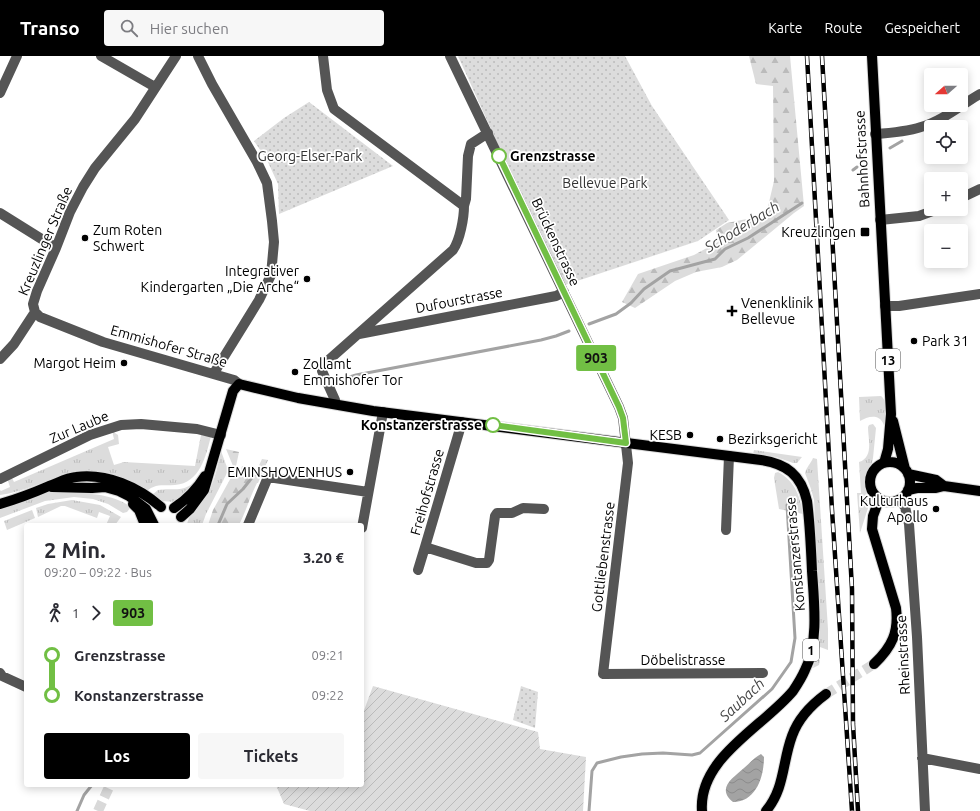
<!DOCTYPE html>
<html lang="de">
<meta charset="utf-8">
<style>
body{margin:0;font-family:Ubuntu,sans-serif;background:#f7f7f7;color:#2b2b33;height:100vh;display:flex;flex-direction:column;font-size:15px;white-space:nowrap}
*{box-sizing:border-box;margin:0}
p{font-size:13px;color:#7c7c81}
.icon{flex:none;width:22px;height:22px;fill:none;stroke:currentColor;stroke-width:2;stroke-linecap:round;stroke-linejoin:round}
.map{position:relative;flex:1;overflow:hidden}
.drawer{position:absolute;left:24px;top:467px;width:340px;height:264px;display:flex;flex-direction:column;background:#fff;border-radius:4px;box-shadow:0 2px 10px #0003}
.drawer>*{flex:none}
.badge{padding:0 8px;border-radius:3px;font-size:14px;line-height:26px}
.needle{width:26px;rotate:249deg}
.tools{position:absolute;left:924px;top:12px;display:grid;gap:8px}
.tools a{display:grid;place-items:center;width:44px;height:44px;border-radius:4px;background:#fff;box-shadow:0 2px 10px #0003;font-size:20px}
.map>.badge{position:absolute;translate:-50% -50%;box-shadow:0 0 0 2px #fff}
.legs{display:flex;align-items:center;gap:6px;height:44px;padding:0 20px;font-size:13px}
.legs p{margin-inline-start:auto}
.overview{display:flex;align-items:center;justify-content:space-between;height:68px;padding:0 20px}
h1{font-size:22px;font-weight:700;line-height:30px}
.primary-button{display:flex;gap:8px;margin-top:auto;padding:8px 20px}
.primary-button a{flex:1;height:46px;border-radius:4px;background:#000;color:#fff;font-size:16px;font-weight:700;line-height:46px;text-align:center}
.primary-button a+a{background:#f7f7f7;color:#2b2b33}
ul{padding:0 20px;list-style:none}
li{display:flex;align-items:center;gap:14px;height:40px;font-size:15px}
li i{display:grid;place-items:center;width:6px;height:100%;margin:0 5px;background:currentColor}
li i::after{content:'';width:10px;height:10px;margin:-5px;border:3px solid;border-radius:50%;background:#fff}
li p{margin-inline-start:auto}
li:first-child i{background:linear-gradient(#0000 50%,currentColor 0)}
li:last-child i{background:linear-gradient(currentColor 50%,#0000 0)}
header{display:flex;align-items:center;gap:24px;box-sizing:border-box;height:56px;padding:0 20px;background:#000;color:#fff}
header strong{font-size:19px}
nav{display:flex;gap:22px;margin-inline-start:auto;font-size:14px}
.search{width:280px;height:36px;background:#f7f7f7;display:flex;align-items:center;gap:10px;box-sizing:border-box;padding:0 14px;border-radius:4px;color:#7c7c81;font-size:15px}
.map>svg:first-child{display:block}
.grass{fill:url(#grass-tufts)}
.forest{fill:url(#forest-firs)}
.park{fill:url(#park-dots)}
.garden{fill:url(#garden-furrows)}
.water{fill:url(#water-waves)}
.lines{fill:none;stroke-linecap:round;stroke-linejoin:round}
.stream{stroke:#a3a3a3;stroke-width:3}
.minor-tunnel{stroke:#d9d9d9;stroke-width:10;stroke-dasharray:10 5;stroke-linecap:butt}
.major-tunnel{stroke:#d9d9d9;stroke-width:10;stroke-dasharray:10 5;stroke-linecap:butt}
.major-casing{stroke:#dbdbdb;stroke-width:12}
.minor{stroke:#555;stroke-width:10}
.major{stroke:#000;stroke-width:10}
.rail-casing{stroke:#000;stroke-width:4.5}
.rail{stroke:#fff;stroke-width:3;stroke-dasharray:9;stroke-linecap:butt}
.line-1-casing{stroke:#fff;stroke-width:9}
.line-1{stroke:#71bf44;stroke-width:6}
.stop-1-dot{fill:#fff;stroke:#71bf44;stroke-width:2}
.poi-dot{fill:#000;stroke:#fff;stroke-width:1.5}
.labels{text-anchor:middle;stroke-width:3.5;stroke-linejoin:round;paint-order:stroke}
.shield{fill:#fff;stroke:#4c4c4c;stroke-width:1}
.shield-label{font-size:13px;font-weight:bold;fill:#000}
.park-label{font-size:14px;fill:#333;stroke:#fff}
.stop-label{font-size:14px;font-weight:bold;fill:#000;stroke:#fff;text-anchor:start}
.street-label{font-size:14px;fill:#000;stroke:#fff}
.poi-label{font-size:14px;fill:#000;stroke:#fff;text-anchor:end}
.water-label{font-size:15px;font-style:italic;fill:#444;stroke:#fff}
</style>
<header>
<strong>Transo</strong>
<div class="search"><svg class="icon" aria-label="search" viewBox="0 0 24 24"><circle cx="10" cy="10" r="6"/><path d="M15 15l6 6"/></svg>Hier suchen</div>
<nav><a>Karte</a><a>Route</a><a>Gespeichert</a></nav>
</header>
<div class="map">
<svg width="980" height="755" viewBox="0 0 980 755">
<defs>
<pattern id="grass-tufts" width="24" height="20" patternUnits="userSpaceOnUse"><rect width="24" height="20" fill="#dcdcdc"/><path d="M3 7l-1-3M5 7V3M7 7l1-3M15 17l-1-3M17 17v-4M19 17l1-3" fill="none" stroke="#bbb"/></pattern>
<pattern id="forest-firs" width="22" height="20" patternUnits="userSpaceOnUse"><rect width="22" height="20" fill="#dcdcdc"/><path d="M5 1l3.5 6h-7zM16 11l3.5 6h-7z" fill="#bbb"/></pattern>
<pattern id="park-dots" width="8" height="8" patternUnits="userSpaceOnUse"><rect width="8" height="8" fill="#dcdcdc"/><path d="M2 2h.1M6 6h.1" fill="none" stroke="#bbb" stroke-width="1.8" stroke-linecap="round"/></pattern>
<pattern id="garden-furrows" width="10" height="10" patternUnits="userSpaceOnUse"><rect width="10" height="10" fill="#dcdcdc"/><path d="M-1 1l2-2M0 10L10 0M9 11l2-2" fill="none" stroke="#bbb"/></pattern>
<pattern id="water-waves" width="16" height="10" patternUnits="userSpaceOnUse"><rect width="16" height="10" fill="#a3a3a3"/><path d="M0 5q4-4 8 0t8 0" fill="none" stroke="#8b8b8b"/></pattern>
</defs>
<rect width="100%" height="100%" fill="#fff"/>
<path class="grass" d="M881,340C890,347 887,370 885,381C884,377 885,371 883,367C878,357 867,361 860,365L859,341Z
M873,368L876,372L873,402L872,407L865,422L868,452L860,477L857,437H861L859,406C874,401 868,383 868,371L869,369Z
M112,375L118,379L119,388L108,391L114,409L124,406L195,410L201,379L211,380C206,400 200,427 175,429C163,430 155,427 146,436L68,419C44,424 24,436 0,439V434L1,435L10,431L8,425L11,420L14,426L114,383Z
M754,394L802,401L797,407H793L776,401L753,398Z
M221,395L228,414L226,419L206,458L202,469H187C189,455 203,447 209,435C215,423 218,409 221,395Z
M813,402L817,403L828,573V594L820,591L816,601L820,604L819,609L813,612L818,593L820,574L814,444L811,433L805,417C806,412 811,407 813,402Z
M778,416C795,425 800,440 803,458L779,453L774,422L775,417Z
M197,424L198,426L175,446L161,445L151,440L158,434C174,431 182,438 197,424Z
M48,436C76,438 107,434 131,451L127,456L123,457L108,448L93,443L74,441L45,445L0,462V454Z
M72,444L100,449L121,461L115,469H106L110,460L99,456L97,462L65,450H61L38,461L36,452L48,448Z
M32,454L35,462L7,474L4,465Z"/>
<path class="forest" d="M749,0H790L804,150L794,157L737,204L722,211L696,216L675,225L635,252L622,246L638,218L694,199L718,186L716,174L727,167L766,159L774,125L773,30L756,28Z
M226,393L239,396L235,415L240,417L242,410L256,416L262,403L268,404L258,427H257C250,441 246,455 239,469H208L213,454L233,418V410Z"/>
<path class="park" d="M458,0H625L652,50L729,164L698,185L562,230Z
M309,46L393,110L279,158L278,128L267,104L254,85L284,62Z
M521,630L538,636L535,672L513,664Z"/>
<path class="garden" d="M373,630L538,676L540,693L586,701L583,755H310L284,748L276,729H362V660Z"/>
<path class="water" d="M761,698L764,701C764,721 756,746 733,746C716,732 733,722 744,712C750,707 755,701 761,698Z"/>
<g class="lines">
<path class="stream" d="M890,92L902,85
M853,114L857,111
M589,268L616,258L631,247L644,233L670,215L715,203L725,193L748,182L802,147
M333,326L356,319L541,284L556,280L569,275
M218,469L227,448L243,433L254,419
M77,755L84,739L92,729
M589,755L592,715L597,707L621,701L642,698L663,697L692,699L700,697L772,633L791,606L795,582L787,449"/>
<path class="minor-tunnel" d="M98,755L110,729"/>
<path class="major-tunnel" d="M826,638L874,608"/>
<g class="major-casing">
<path id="major" d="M872,0L891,358L888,393L884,407
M893,365L905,413
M870 426a20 20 0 1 1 40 0a20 20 0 1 1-40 0Z
M908,418L936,424L944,430
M52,431L92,432L105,431L119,435L129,440L146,453L154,469
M908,434L917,432H936L944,430L980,435
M0,448C17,443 33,437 49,430C58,427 66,422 76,421C107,417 138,431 161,451
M133,448L139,454L145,469
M174,452C186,444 197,433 205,420
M181,461L190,453L204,434L233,335L239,328L298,342L373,355L761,404C787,408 801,419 807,445C810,468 811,492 812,515C814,545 819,587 805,614C802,621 797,629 793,635C763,671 698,702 702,755
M874,608C892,591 899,576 896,552L872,473L873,460L879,444
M766,755C785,732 782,707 792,680C798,663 811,649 826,638"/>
</g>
<path class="minor" d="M101,0L155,31
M198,0L212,28L257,106L267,127L272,165L274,186L271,219L259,244L214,317
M323,0L327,34L334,53L464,150C464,162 460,184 453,194L323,309L322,315L335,344V348
M450,0L619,351L623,362L628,407L603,618L763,617
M0,37L17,0
M875,78C891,77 906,76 921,71C942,65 961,49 980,38
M961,142L980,133
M464,150L466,143L468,100L471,88L488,77
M0,157L56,192
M880,164L919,160L938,153
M885,250H899L980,238
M35,256L40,261L103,286L234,324L239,328
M359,278L556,240L564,236
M0,303L14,288L35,256L33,248L37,235L56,192L70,156L83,131L95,112L135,63L176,0
M462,366L425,491L476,507H487L489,504L495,460L497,457H512L523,452L544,453
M0,423L90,379L121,369L141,368L197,373L221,379
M900,444L905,451L909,468L917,581L925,755
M248,469L268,421L368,436
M362,472L383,356
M726,474L729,400
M418,514L425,491
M0,617L2,620L26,631
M922,702L980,713"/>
<use href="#major" class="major"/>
<g class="rail-casing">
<path id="rail" d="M807,0L832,454L852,755
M822,0L852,533L853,668L858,755"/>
</g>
<use href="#rail" class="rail"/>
</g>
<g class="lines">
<g class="line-1-casing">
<path id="line-1" d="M493,369L626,387L623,362L619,351L499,100"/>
</g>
<use href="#line-1" class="line-1"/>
</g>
<g class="stop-1-dot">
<circle cx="499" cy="100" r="7"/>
<circle cx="493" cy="369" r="7"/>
</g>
<g class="poi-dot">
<rect x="860" y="171" width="10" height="10" rx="2"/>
<circle cx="85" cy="182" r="4"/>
<circle cx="307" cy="223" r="4"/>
<path d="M730 249h4v4h4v4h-4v4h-4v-4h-4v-4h4z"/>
<circle cx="914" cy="285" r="4"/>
<circle cx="124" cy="307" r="4"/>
<circle cx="295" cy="316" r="4"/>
<circle cx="690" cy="379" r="4"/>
<circle cx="720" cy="383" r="4"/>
<circle cx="350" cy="416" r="4"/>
<circle cx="936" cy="453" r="4"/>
</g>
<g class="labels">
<g class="shield">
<rect x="876" y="293" width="24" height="22" rx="3"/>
<rect x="803" y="583" width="16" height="22" rx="3"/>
</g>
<g class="shield-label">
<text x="888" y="309">13</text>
<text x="811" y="599">1</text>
</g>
<g class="park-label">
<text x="310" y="105">Georg-Elser-Park</text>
<text x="605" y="132">Bellevue Park</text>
</g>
<g class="stop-label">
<text x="510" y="105">Grenzstrasse</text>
<text x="482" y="374" text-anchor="end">Konstanzerstrasse</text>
</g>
<g class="street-label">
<text transform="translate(862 103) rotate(-93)" y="5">Bahnhofstrasse</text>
<text transform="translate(45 185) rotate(-67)" y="5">Kreuzlinger Straße</text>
<text transform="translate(556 186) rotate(65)" y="5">Brückenstrasse</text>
<text transform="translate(459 244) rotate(-11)" y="5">Dufourstrasse</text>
<text transform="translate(169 290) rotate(16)" y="5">Emmishofer Straße</text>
<text transform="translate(79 371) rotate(-23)" y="5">Zur Laube</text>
<text transform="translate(427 436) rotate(-74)" y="5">Freihofstrasse</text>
<text transform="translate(795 498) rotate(-95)" y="5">Konstanzerstrasse</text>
<text transform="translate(603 501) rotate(-83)" y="5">Gottliebenstrasse</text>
<text transform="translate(903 599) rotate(-93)" y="5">Rheinstrasse</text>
<text x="683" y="609">Döbelistrasse</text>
</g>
<g class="poi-label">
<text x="93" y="179" text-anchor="start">Zum Roten<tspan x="93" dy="16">Schwert</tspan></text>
<text x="856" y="181">Kreuzlingen</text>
<text x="299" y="220">Integrativer<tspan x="299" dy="16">Kindergarten „Die Arche“</tspan></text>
<text x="741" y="252" text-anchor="start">Venenklinik<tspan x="741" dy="16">Bellevue</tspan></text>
<text x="922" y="290" text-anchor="start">Park 31</text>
<text x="116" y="312">Margot Heim</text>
<text x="303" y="313" text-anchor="start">Zollamt<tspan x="303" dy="16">Emmishofer Tor</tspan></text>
<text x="682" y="384">KESB</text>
<text x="728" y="388" text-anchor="start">Bezirksgericht</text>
<text x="342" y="421">EMINSHOVENHUS</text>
<text x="928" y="450">Kulturhaus<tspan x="928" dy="16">Apollo</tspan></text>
</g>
<g class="water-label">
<text transform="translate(742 171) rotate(-31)" y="5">Schoderbach</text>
<text transform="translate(742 644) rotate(-43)" y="5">Saubach</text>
</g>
</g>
</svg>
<div class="tools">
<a><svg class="needle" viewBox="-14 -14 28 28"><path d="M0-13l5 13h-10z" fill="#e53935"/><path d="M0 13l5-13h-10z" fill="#7c7c81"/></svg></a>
<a><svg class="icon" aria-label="locate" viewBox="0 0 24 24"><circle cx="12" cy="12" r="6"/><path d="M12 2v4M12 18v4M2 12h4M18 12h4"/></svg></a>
<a>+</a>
<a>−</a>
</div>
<b class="badge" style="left:596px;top:302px;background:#71bf44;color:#111">903</b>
<section class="drawer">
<div class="overview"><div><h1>2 Min.</h1><p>09:20 – 09:22 · Bus</p></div><b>3.20 €</b></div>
<div class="legs"><svg class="icon" aria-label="walk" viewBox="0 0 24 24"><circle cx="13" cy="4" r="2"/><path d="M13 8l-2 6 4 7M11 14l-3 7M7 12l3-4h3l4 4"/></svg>1<svg class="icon" aria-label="forward" viewBox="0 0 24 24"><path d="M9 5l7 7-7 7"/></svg><b class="badge" style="background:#71bf44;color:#111">903</b></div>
<ul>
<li><i style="color:#71bf44"></i><b>Grenzstrasse</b><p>09:21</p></li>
<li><i style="color:#71bf44"></i><b>Konstanzerstrasse</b><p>09:22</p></li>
</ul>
<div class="primary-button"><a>Los</a><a>Tickets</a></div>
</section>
</div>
